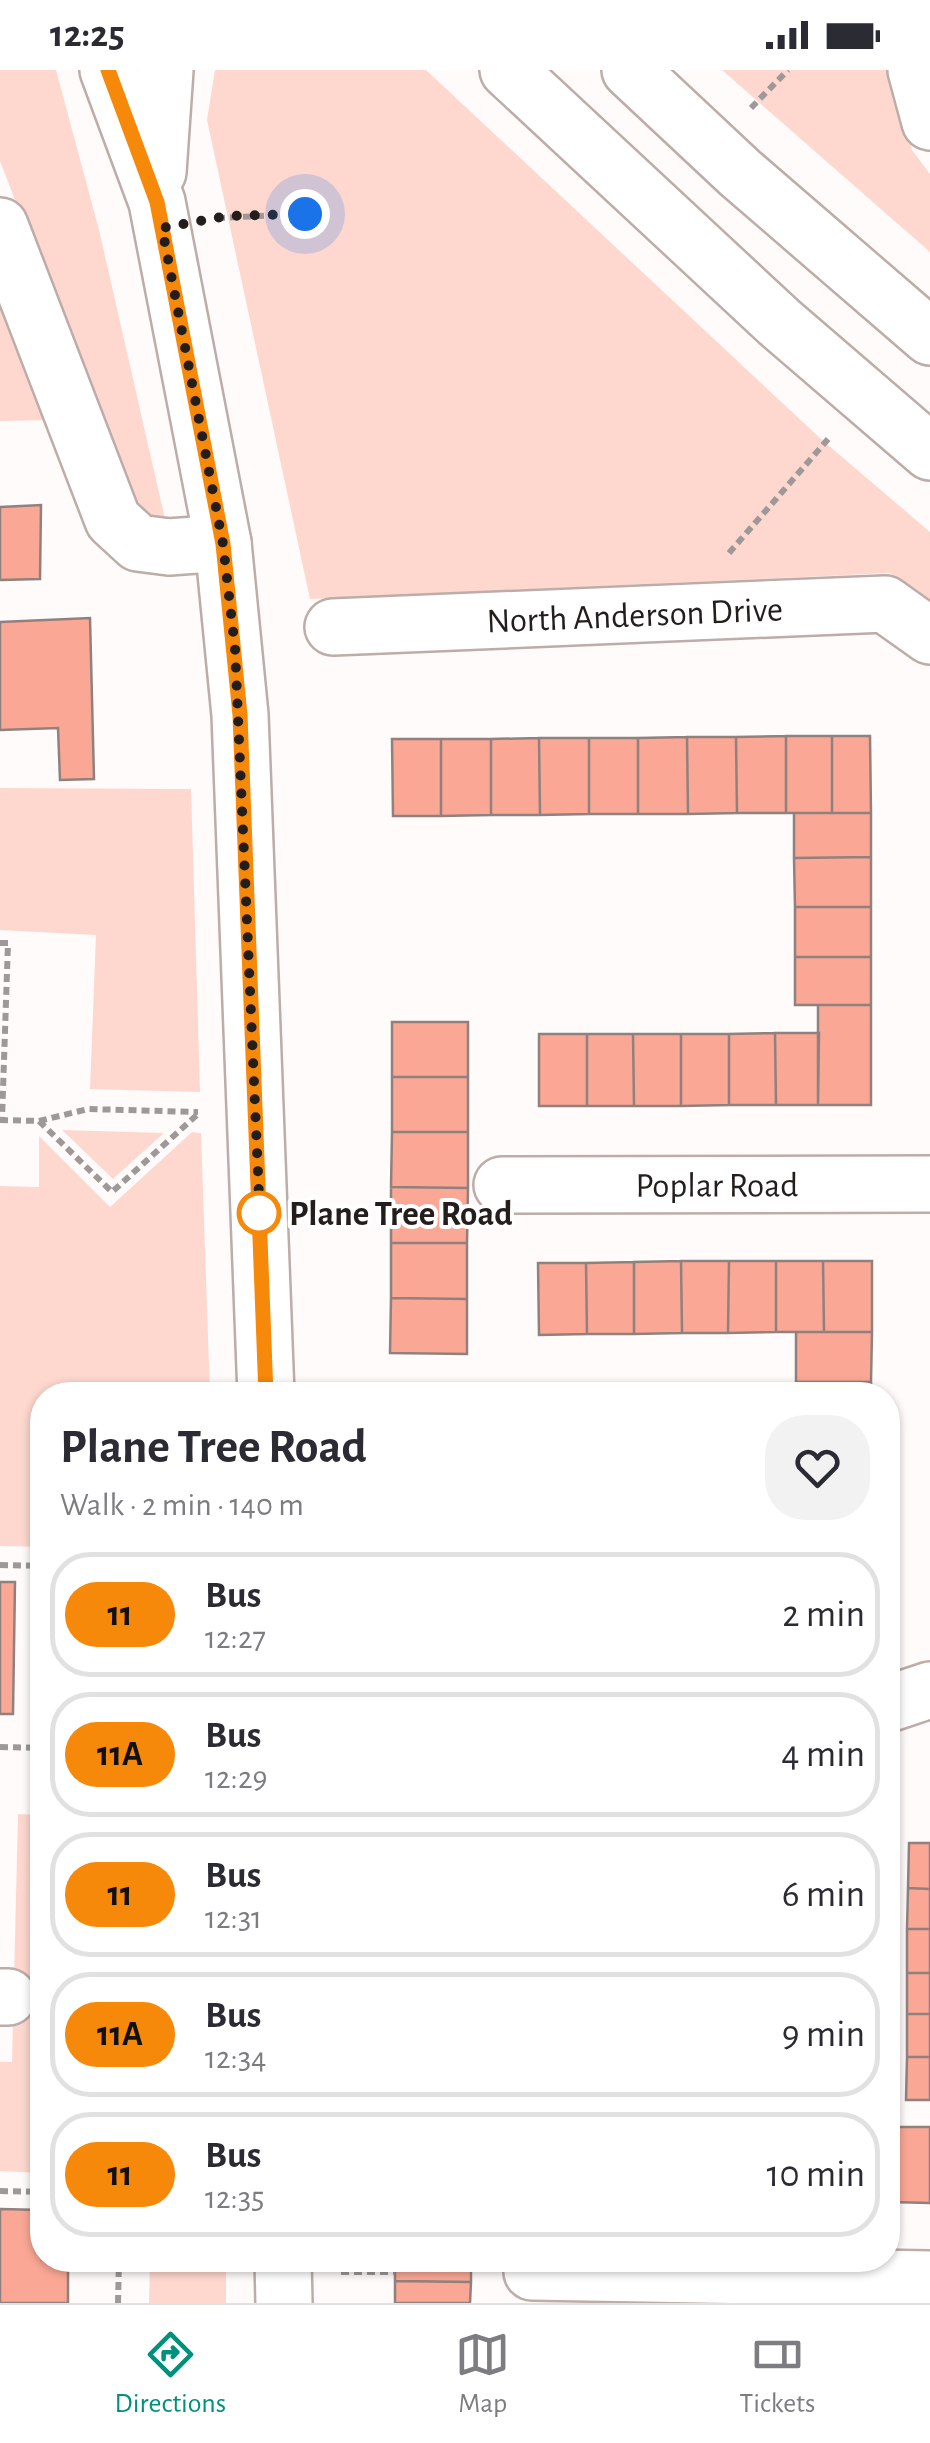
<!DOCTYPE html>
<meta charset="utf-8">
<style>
body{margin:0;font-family:"Alegreya Sans",sans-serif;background:#f2f2f3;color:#2b2b33;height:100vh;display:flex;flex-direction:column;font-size:38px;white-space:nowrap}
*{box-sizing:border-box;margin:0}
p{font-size:32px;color:#7c7c81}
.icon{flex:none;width:55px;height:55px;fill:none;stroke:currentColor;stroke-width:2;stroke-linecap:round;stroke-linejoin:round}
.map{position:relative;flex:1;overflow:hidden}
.details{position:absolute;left:30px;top:1312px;width:870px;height:890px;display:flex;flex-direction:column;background:#fff;border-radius:40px;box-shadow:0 2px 8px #0004}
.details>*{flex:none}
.badge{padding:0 20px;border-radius:32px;font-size:35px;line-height:65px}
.you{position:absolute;width:50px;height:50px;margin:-25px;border:8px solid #fff;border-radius:50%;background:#1a73e8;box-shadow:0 0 0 15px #1a73e833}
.map>.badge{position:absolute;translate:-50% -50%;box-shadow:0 0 0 5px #fff}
.round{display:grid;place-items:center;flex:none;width:105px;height:105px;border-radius:40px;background:#f2f2f3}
.summary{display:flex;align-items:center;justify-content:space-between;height:170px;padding:0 30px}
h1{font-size:48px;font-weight:600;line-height:75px}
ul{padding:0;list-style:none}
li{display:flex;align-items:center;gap:30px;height:125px;margin:0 20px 15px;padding:0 10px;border:5px solid #e1e1e2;border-radius:40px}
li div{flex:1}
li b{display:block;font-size:38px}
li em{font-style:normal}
li .badge{min-width:110px;font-weight:700;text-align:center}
.status{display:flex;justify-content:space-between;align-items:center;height:70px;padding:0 50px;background:#fff;direction:ltr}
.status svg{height:28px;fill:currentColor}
.tab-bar{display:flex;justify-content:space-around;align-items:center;height:140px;border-top:2px solid #e1e1e2;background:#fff;font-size:28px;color:#7c7c81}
.tab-bar a{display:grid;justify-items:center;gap:5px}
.tab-bar .active{color:#00917d}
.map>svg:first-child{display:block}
.green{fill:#fed8cf}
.building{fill:#faa795;stroke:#91817e;stroke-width:2.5}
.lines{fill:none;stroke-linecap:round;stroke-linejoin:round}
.minor-casing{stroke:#bdaca8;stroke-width:60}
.major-casing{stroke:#bdaca8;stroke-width:60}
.path{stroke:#9e9998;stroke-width:6;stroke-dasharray:8 5;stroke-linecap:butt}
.minor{stroke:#fff;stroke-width:55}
.major{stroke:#fff;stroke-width:55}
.line-casing{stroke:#fff;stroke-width:22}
.line{stroke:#f6880a;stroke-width:15}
.walk{stroke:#231d1b;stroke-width:10;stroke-dasharray:0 18}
.stop-dot{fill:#fff;stroke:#f6880a;stroke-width:5}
.labels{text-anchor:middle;stroke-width:8;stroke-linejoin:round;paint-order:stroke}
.street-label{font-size:35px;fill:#231d1b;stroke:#fff}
.stop-label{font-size:35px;font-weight:bold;fill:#231d1b;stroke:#fff;text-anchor:start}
</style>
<div class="status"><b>12:25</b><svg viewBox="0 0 49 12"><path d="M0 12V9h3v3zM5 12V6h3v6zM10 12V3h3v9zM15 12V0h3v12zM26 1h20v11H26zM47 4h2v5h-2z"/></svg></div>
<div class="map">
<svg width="930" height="2233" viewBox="0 0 930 2233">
<rect width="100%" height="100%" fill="#fefbfa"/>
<path class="green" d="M0,0H56L99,160L165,449H138L0,91Z
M215,0H426L821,369L930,462V534L890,503L310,529L207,50Z
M722,0H890L912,80L930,104V182Z
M0,226L51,350L0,351Z
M0,718L191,719L200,1022L90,1019L96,865L0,860Z
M62,1060L164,1063L113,1109Z
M192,1062L201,1063L210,1325H42V1477L0,1476V1116L39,1117V1066L110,1137Z
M18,1744L42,1745V2103L0,2101V1992H12Z
M150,2190H226V2233H149Z"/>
<path class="building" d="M41,435L40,509L0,510V437Z
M90,548L94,709L60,710L58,658L0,660V552Z
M786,666H832V743H786Z
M786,666V743H737L736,667Z
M832,666H870L871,743H832Z
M687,667L688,744H638V668Z
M687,667H736L737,743L688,744Z
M539,668L540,745H491V669Z
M539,668H589V744L540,745Z
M589,668H638V744H589Z
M392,669H441V746H393Z
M441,669H491V745L441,746Z
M794,743H871V787L794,788Z
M871,787V837H795L794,788Z
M795,837H871V887H795Z
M795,887H871V935H795Z
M818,935H871V1035H818Z
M392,952H468V1007H392Z
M775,963H819L818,1035H776Z
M775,963L776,1035H729V964Z
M539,964H587V1036H539Z
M587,964H633L634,1036H587Z
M633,964H681V1036H634Z
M681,964H729V1035L681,1036Z
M392,1007H468V1062H392Z
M392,1062H468V1118L391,1117Z
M391,1117L468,1118L467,1173H391Z
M391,1173H467V1229L391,1228Z
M681,1191L682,1263L634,1264V1192Z
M681,1191H729L728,1263H682Z
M729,1191H776V1262L728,1263Z
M776,1191H823L824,1262H776Z
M823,1191H872V1262H824Z
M634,1192V1264H587L586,1193Z
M538,1193H586L587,1264L539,1265Z
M391,1228L467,1229V1284L390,1283Z
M796,1262H872L871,1312H796Z
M796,1312H871L872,1325H796Z
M0,1512H15L13,1644H0Z
M909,1773H930V1819L908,1818Z
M908,1818L930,1819V1859H907Z
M907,1859H930V1903H907Z
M907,1903H930V1944H907Z
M907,1944H930V1987H907Z
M907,1987H930V2030H906Z
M888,2057H892L891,2132H888Z
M892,2057H930V2133L891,2132Z
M0,2139L42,2140V2190H68V2233H0Z
M395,2190H471V2212L395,2211Z
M395,2211L471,2212L470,2233H395Z"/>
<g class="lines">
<g class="minor-casing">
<g id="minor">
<path d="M108,0L157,132L223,473L240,645L266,1325"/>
<path d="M916,0L930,52"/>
<path d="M158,102L165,0"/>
<path d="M0,156L113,450L138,473L169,477L223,473"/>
<path id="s1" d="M333,557L885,534L930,566"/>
<path id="s2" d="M502,1115L930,1114"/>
<path d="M888,1634L930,1620"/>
<path d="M0,1927H8"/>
<path d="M283,2190L284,2233"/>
<path d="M532,2202L930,2209"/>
</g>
</g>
<g class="major-casing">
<path id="major" d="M508,0L779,252L930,382
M630,0L740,103L930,267"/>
</g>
<path class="path" d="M751,38L788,0
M217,148L305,144
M729,483L829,368
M0,873H8L2,1049
M0,1050L39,1051L88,1039L198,1042
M39,1051L112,1122L199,1043
M0,1495L42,1496
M0,1677L42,1678
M0,2121L42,2122
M341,2202H395
M118,2233L119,2190"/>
<use href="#minor" class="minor"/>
<use href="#major" class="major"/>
</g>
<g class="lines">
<g class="line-casing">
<path id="line" d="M108,0L157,132L223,474L240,645L266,1325"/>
</g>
<use href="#line" class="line"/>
<path class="walk" d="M259,1143L260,1149L235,578L223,474L162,158L227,146L305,144"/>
</g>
<circle class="stop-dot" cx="259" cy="1143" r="20"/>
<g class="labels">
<g class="street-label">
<text dy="12" stroke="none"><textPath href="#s1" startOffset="302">North Anderson Drive</textPath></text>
<text dy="12" stroke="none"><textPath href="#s2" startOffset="215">Poplar Road</textPath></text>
</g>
<g class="stop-label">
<text x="289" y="1155">Plane Tree Road</text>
</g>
</g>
</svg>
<div class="you" style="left:305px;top:144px"></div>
<section class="details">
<div class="summary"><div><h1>Plane Tree Road</h1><p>Walk · 2 min · 140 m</p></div><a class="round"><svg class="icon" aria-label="heart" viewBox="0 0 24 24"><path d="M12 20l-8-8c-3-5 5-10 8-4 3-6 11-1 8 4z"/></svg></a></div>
<ul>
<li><span class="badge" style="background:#f6880a;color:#111">11</span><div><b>Bus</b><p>12:27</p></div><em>2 min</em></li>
<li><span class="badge" style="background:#f6880a;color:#111">11A</span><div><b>Bus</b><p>12:29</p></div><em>4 min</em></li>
<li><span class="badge" style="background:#f6880a;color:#111">11</span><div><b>Bus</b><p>12:31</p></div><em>6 min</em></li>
<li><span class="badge" style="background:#f6880a;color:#111">11A</span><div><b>Bus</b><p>12:34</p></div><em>9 min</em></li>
<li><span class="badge" style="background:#f6880a;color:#111">11</span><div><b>Bus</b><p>12:35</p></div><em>10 min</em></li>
</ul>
</section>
</div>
<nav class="tab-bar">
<a class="active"><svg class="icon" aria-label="directions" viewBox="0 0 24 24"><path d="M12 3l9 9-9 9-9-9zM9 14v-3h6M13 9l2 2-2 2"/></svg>Directions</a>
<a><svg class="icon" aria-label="map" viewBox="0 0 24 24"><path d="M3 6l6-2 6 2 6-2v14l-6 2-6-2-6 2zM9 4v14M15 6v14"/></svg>Map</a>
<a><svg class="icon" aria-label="tickets" viewBox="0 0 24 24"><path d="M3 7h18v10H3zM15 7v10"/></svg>Tickets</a>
</nav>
